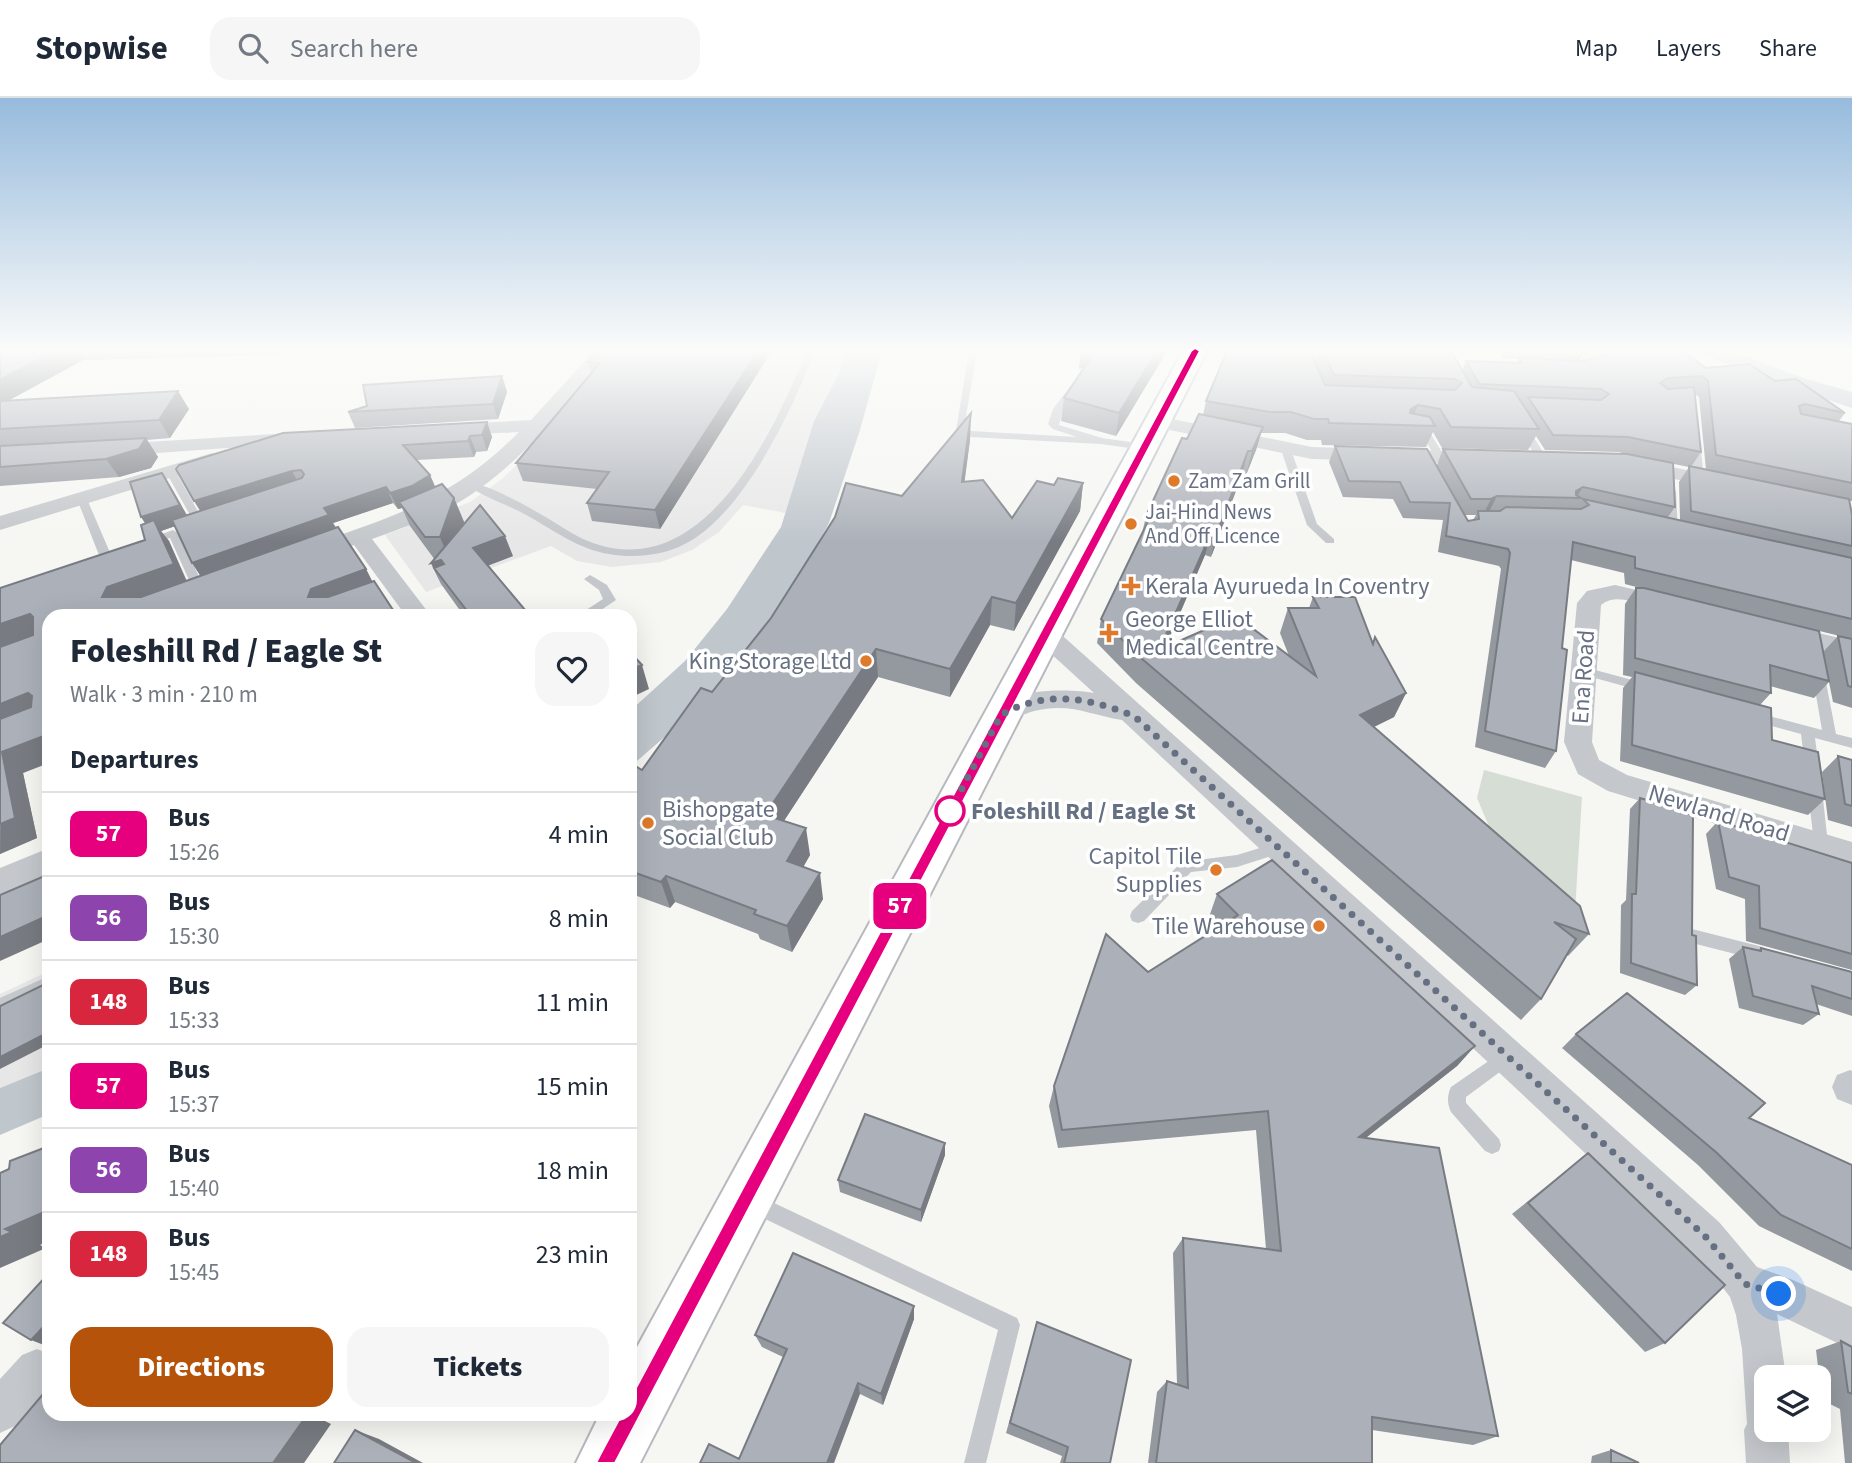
<!DOCTYPE html>
<meta charset="utf-8">
<style>
body{margin:0;font-family:"Source Sans 3",sans-serif;background:#f6f6f7;color:#1f2937;height:100vh;display:flex;flex-direction:column;font-size:26px;white-space:nowrap}
*{box-sizing:border-box;margin:0}
p{font-size:23px;color:#747a83}
.icon{flex:none;width:38px;height:38px;fill:none;stroke:currentColor;stroke-width:2;stroke-linecap:round;stroke-linejoin:round}
.map{position:relative;flex:1;overflow:hidden}
.details{position:absolute;left:42px;top:511px;width:595px;height:812px;display:flex;flex-direction:column;background:#fff;border-radius:21px;box-shadow:0 7px 28px #0002}
.details>*{flex:none}
.badge{padding:0 14px;border-radius:10px;font-size:24px;line-height:46px}
.fabs{position:absolute;left:1754px;top:1267px;display:grid;gap:14px}
.fabs a{display:grid;place-items:center;width:77px;height:77px;border-radius:14px;background:#fff;box-shadow:0 7px 28px #0002;font-size:35px}
.you{position:absolute;width:35px;height:35px;margin:-18px;border:5px solid #fff;border-radius:50%;background:#1a73e8;box-shadow:0 0 0 10px #1a73e833}
.map>.badge{position:absolute;translate:-50% -50%;box-shadow:0 0 0 4px #fff}
h2{padding:0 28px;font-size:26px;line-height:63px}
.round{display:grid;place-items:center;flex:none;width:74px;height:74px;border-radius:21px;background:#f6f6f7}
.overview{display:flex;align-items:center;justify-content:space-between;height:119px;padding:0 28px}
h1{font-size:33px;font-weight:800;line-height:52px}
.button{display:flex;gap:14px;margin-top:auto;padding:14px 28px}
.button a{flex:1;height:80px;border-radius:21px;background:#b45309;color:#fff;font-size:28px;font-weight:800;line-height:80px;text-align:center}
.button a+a{background:#f6f6f7;color:#1f2937}
ul{padding:0;list-style:none}
li{display:flex;align-items:center;gap:21px;height:84px;padding:0 28px;border-top:2px solid #e0e1e3}
li div{flex:1}
li b{display:block;font-size:26px}
li em{font-style:normal}
li .badge{min-width:77px;font-weight:700;text-align:center}
header{display:flex;align-items:center;gap:42px;box-sizing:border-box;height:98px;padding:0 35px;background:#fff;border-bottom:2px solid #e0e1e3}
header strong{font-size:33px}
nav{display:flex;gap:38px;margin-inline-start:auto;font-size:24px}
.search{width:490px;height:63px;background:#f6f6f7;display:flex;align-items:center;gap:18px;box-sizing:border-box;padding:0 24px;border-radius:21px;color:#747a83;font-size:26px}
.map>svg:first-child{display:block}
.built{fill:#e7e7e7}
.green{fill:#d6ddd4}
.water{fill:#bfc6cc}
.lines{fill:none;stroke-linecap:round;stroke-linejoin:round}
.secondary-casing{stroke:#b6babf;stroke-width:4}
.service{fill:#c4c7cb;fill-rule:evenodd}
.minor{fill:#c4c7cb;fill-rule:evenodd}
.secondary{fill:#fff;fill-rule:evenodd}
.wall{fill:#94989f;fill-rule:evenodd}
.shaded-wall{fill:#787c82}
.building{fill:#acb1b9;stroke:#787c82;stroke-width:2}
.line{fill:#e6007e;stroke:#fff;stroke-width:2}
.walk{stroke:#667083;stroke-width:7;stroke-dasharray:0 12.6}
.poi-dot{fill:#df7a2b;stroke:#fff;stroke-width:2.5}
.stop-dot{fill:#fff;stroke:#e6007e;stroke-width:3.5}
.labels{text-anchor:middle;stroke-width:7;stroke-linejoin:round;paint-order:stroke}
.far-poi-label{font-size:21px;fill:#667083;stroke:#fff;text-anchor:start}
.poi-label{font-size:24px;fill:#667083;stroke:#fff;text-anchor:start}
.street-label{font-size:24px;fill:#667083;stroke:#fff}
.stop-label{font-size:24px;font-weight:bold;fill:#667083;stroke:#fff;text-anchor:start}
</style>
<header>
<strong>Stopwise</strong>
<div class="search"><svg class="icon" aria-label="search" viewBox="0 0 24 24"><circle cx="10" cy="10" r="6"/><path d="M15 15l6 6"/></svg>Search here</div>
<nav><a>Map</a><a>Layers</a><a>Share</a></nav>
</header>
<div class="map">
<svg width="1852" height="1365" viewBox="0 0 1852 1365">
<rect width="100%" height="100%" fill="#f6f6f3"/>
<path class="built" d="M694,253H846L838,277L814,323L786,415L743,407L719,434L692,452L661,464L612,469L577,463L551,448L426,494L385,437L470,404L502,381L539,345Z
M49,873V970L0,990V896Z"/>
<path class="green" d="M1484,672L1582,699L1575,813L1502,759L1477,700Z"/>
<path class="water" d="M846,253H882L860,332L829,425L787,500L731,572L690,617L630,669V613L685,563L727,511L781,429L814,323L838,277Z
M1698,253H1732L1800,279L1852,294V310L1743,273Z
M49,970V1016L0,1037V990Z"/>
<g class="lines">
<g class="secondary-casing">
<path id="secondary" d="M1183,253H1207L640,1365H576L600,1316H630V1262Z"/>
</g>
<path class="service" d="M807,253H815C792,312 747,408 692,442C668,457 637,461 609,456C578,451 555,433 528,418C511,408 481,398 467,387L472,384C499,392 525,407 549,421C564,430 579,441 596,446C706,482 773,334 807,253Z
M969,253H977L964,330L972,333L1077,339L1053,331L1048,326L1053,311L1071,287L1074,286L1079,289L1063,311L1059,327L1102,340L1144,346L1149,349L1144,352L1101,346L970,339L956,333Z
M1523,327L1528,330L1548,362L1547,364L1538,362L1518,330Z
M1417,331L1429,333L1445,359L1444,361H1436L1423,338L1414,336L1412,334Z
M1695,340L1700,343L1704,380L1699,383L1694,380L1690,343Z
M1281,347L1290,349L1317,426L1334,441V445H1326L1307,427L1280,349Z
M171,371L176,374L205,426L204,428L200,429L195,426L166,374Z
M1671,390L1676,393L1678,433L1673,436L1662,432L1667,429L1666,393Z
M82,398L87,401L111,457L109,459H101L99,457L77,401Z
M173,432L178,435L206,493L204,496L200,497L194,493L170,440L149,446L143,443Z
M590,477L607,487L616,502L592,518H577L603,501L599,492L584,481Z
M1584,569L1651,587L1652,590L1646,594L1580,576L1578,573Z
M1818,570L1824,574L1836,636L1852,640V650L1815,640L1819,669L1812,674L1805,669L1801,636L1749,622L1747,619L1754,614L1822,632L1812,574Z
M1815,687L1820,688L1822,692L1828,746L1826,750H1816L1814,746L1808,692L1810,688Z
M1279,744L1284,746L1286,750L1284,754L1237,769L1191,774L1144,823L1138,825L1132,823L1130,818L1132,813L1182,764L1237,757Z
M1692,831L1759,848L1765,850L1767,855L1765,860L1759,862L1692,845L1686,843L1684,838L1686,833Z
M49,878V893L0,916V900Z
M1506,951L1512,953L1515,959L1512,965L1466,999V1005L1499,1041L1501,1047L1499,1053L1492,1056L1485,1053L1451,1014C1447,1006 1447,997 1451,989Z
M753,1095L1017,1220L1020,1227L986,1365H964L998,1232L746,1112L743,1105L746,1098Z"/>
<path class="minor" d="M594,253H612C576,302 513,372 461,403C433,419 403,430 372,441L431,518H406L354,447L309,462L301,460L298,455L301,450C388,421 452,402 519,334L450,337L443,335L440,331L443,327L531,322Z
M1264,253L1355,256L1364,261C1353,273 1284,261 1267,257Z
M1578,253H1595L1601,260L1598,271L1583,276L1554,274L1551,270L1554,266L1583,264Z
M1157,318L1312,349L1477,354L1484,356L1487,360L1484,364L1477,366L1312,361L1150,328L1147,324Z
M291,335L298,337L301,341L298,345L115,358L108,356L105,352L108,348L115,346Z
M212,355L219,357L222,361L219,365L0,432V418Z
M1636,361L1727,381L1730,385L1727,389L1720,391L1629,371L1626,367L1629,363Z
M1615,487L1675,501L1679,506L1675,511C1652,517 1622,490 1601,507L1592,644L1599,662L1627,677L1852,744V768L1608,693L1578,676L1564,644L1577,505L1587,493Z
M1785,527L1852,543V559L1776,541L1773,535L1776,529Z
M1046,529L1055,531L1719,1124L1757,1169L1793,1182L1852,1209V1252L1777,1216L1786,1279H1766V1332H1788L1790,1365H1746L1744,1332L1747,1326L1742,1251L1736,1217L1730,1199L1707,1169L1122,622C1090,617 1070,604 1034,613C1019,617 1008,627 992,623L988,616C1003,590 1068,590 1094,595L1037,543L1034,537L1037,531Z
M49,750V775L0,797V770Z
M1850,972L1852,973V1007L1837,1001L1832,989L1837,977Z
M37,1251L49,1256V1290L15,1328L0,1335V1281L22,1257Z"/>
<use href="#secondary" class="secondary"/>
</g>
<path class="wall" d="M0,253H403L83,262L8,303L189,311L170,340L147,342L158,359L151,370L119,379L0,388Z
M597,253H780L779,255L771,254L660,431L592,423L587,405L597,391L523,383L516,365L591,275L588,264Z
M1081,253H1167L1116,338L1061,323L1064,300L1084,269L1079,271Z
M1316,253H1451L1462,272L1466,263L1517,265L1519,261L1503,260L1498,253H1584L1579,262L1577,263H1584L1602,259L1597,253H1683L1706,270L1775,283L1845,315L1839,323L1852,326V403H1849L1852,417V541L1750,516L1823,554L1838,538L1852,541V610L1833,604L1829,584L1814,600L1770,588L1771,595L1760,607L1772,642L1825,701L1808,717L1620,663L1623,590L1632,579L1623,577L1625,506L1636,490H1640L1625,486L1624,475L1571,462L1562,550L1556,653L1545,670L1475,649L1501,471L1499,468L1438,454L1443,422L1403,420L1393,401L1343,399L1329,364L1335,348L1437,367L1443,351L1625,356L1619,354L1545,352L1536,338L1528,352L1442,350L1433,334L1426,349L1322,347L1321,342H1307L1285,335H1261L1256,352L1246,377H1242L1211,459L1205,457L1165,550L1289,558L1280,535L1288,510H1309L1313,499L1373,545L1375,539L1406,595L1394,619L1374,629L1589,836L1568,858L1566,857L1541,901L1521,922L1136,585L1097,545L1101,521L1142,436L1146,418L1187,341L1203,317L1206,303L1315,264L1318,253ZM1695,296L1699,299L1706,372L1691,369L1701,354ZM1674,366L1689,369L1679,384L1680,422L1668,419L1675,409ZM1465,417H1476L1473,422L1468,423Z
M502,278L507,294L498,321L355,330L348,314Z
M487,324L492,339L487,353L476,354L474,359L417,362L430,377L435,389L454,400L464,424L462,428L513,458L488,467L528,518H464L441,486L431,465L435,462L410,428L402,410L398,411L393,405L333,425L366,471L372,483L23,675L37,740L0,756V490L145,442L162,375L187,417L201,413L176,371ZM175,428L201,478L187,483L169,443L161,433Z
M970,342L964,384L1012,420L1054,387L1083,385L1080,413L1014,533L990,527L950,599L878,579L784,723L810,757L803,769L823,801L792,854L760,841L758,836L675,804L670,810L637,798L630,805V665L642,672L712,594Z
M1838,658L1852,662V729L1828,722L1822,674Z
M1640,700L1692,837L1697,887L1685,897L1620,875L1621,807L1626,802L1630,711Z
M1718,723L1852,765V872L1746,843L1745,801L1716,791L1706,736Z
M1217,796L1475,948L1457,968L1365,1040L1498,1338L1473,1347L1372,1332V1365H1148L1157,1294L1167,1283L1177,1286L1173,1155L1183,1140L1266,1151L1256,1032L1058,1050L1049,1008L1054,988L1148,874L1219,829L1209,819Z
M1743,849L1758,852L1761,850L1852,874V918L1816,906L1819,916L1803,927L1739,910L1729,861Z
M1576,936L1749,1020L1852,1067V1173L1759,1128L1698,1067L1562,950Z
M1588,1055L1665,1245L1645,1254L1512,1116Z
M945,1057L921,1124L840,1094L838,1082Z
M914,1208V1221L883,1307L860,1296L739,1361L783,1259L762,1249L755,1237Z
M1037,1224L1110,1365H1060L1062,1358L1006,1335Z
M1841,1243L1852,1249V1365H1845L1840,1311L1822,1302L1816,1252Z
M1611,1352L1639,1365H1591L1592,1358Z"/>
<path class="shaded-wall" d="M55,253H77L83,262L0,307V282Z
M758,253H770L771,254L660,431L655,412Z
M1081,253H1088L1086,269L1079,271Z
M1157,253H1167L1116,338L1119,315Z
M1581,253H1584L1579,262L1576,263Z
M502,278L507,294L498,321L493,306Z
M178,293L189,311L170,340L159,322Z
M1418,307L1410,328L1411,311Z
M971,315L970,342L961,411L962,384Z
M487,324L492,339L487,353L482,337Z
M1263,329L1256,352L1246,377L1252,353Z
M470,338L476,354L474,359L468,343Z
M146,340L158,359L151,370L119,379L106,361Z
M1248,353L1242,377L1211,459L1217,435Z
M292,373L300,388L204,419L194,403Z
M162,375L172,391L190,423L161,433L169,443L188,487L123,511L102,499L107,489L152,436L141,419Z
M430,377L437,393L399,404L402,410L398,411L390,395Z
M1083,385L1080,413L1014,533L1016,505Z
M386,389L393,405L333,425L337,433L203,482L192,465L324,410Z
M1583,389L1576,400V393Z
M1497,398L1489,414L1483,417L1491,401Z
M454,400L464,424L450,463L440,439Z
M1212,433L1205,457L1155,573L1159,552Z
M505,438L513,458L482,470L473,450Z
M441,462L450,482L434,470L441,486L431,465Z
M366,471L377,493L321,518L308,499L311,491Z
M992,499L990,527L950,599V571Z
M526,513L528,518H513Z
M30,516L48,538L0,553V526Z
M876,551L878,579L770,744L765,717Z
M642,567L649,591L630,600V572Z
M28,595L48,617L0,635V606Z
M1406,595L1394,619L1349,641L1360,617Z
M49,636V665L23,675L37,740L0,756L2,654Z
M806,730L810,757L792,789L787,763Z
M820,775L823,801L792,854L787,828Z
M666,778L675,804L670,810L661,784Z
M630,780L637,798L630,805Z
M49,817V841L0,863V839Z
M49,934V946L0,971V959Z
M1475,948L1457,968L1343,1058L1359,1039Z
M945,1045V1057L921,1124V1112Z
M49,1112V1143L40,1147L46,1150L0,1170V1139L5,1131Z
M914,1208V1221L883,1307L881,1296Z
M49,1223V1241L44,1247L31,1242Z
M858,1285L860,1296L834,1365H827Z
M305,1316H311L331,1326L304,1365H273Z
M355,1332L379,1341L423,1365H416Z"/>
<path class="building" d="M0,253H55L0,282Z
M597,253H758L655,412L587,405L609,374L516,365L600,265L588,264Z
M1095,253H1157L1119,315L1064,300Z
M1227,253H1310L1325,287L1455,292L1462,285L1455,281L1334,277L1323,253H1451L1472,289L1514,293L1539,331L1451,329L1440,311L1418,307L1411,311L1410,315L1430,319L1435,328L1329,325L1328,321H1314L1291,314H1270L1206,303Z
M1609,253H1683L1706,270L1749,266L1775,283L1796,281L1845,315L1805,306L1799,308L1801,316L1852,326V385L1716,357L1708,283L1702,278L1668,280L1660,285L1668,291L1694,289L1701,354L1628,339L1553,337L1528,299L1601,302L1609,296L1601,291L1479,286L1466,263L1522,265L1519,260L1584,263L1608,257Z
M502,278L493,306L348,314L367,308L363,287Z
M178,293L159,322L0,331V303Z
M971,315L962,384L983,382L1012,420L1037,383L1054,387L1058,380L1083,385L1016,505L992,499L950,571L876,551L765,717L806,730L787,763L820,775L787,828L754,816L756,812L666,778L661,784L630,773V665L642,672L701,590L712,594L771,520L835,419L846,385L902,398Z
M1199,316L1263,329L1252,353H1248L1217,435L1212,433L1159,552L1236,518L1316,578L1288,510H1319L1313,499H1355L1373,546L1375,539L1406,595L1360,617L1580,808L1589,836L1554,824L1576,841L1541,901L1141,560L1101,521L1150,419L1146,418L1182,340L1187,341Z
M487,324L482,337L470,338L468,343L403,347L430,377L412,388L390,395L386,389L324,410L329,417L192,465L172,422L302,380L304,376L301,372L292,373L194,403L176,371L179,367L283,335Z
M146,340L139,351L106,361L0,369V348Z
M1335,348L1427,351L1468,423L1479,421L1478,413H1500L1506,409L1581,411L1589,407L1583,401L1852,460V521L1635,470V459L1573,444L1562,550L1567,552L1556,653L1485,633L1510,455L1508,451L1446,438L1450,405L1410,404L1400,384L1349,383Z
M1443,351L1627,356L1673,365L1675,409L1583,389L1576,393V397L1581,400L1497,398L1491,401H1471Z
M1689,368L1849,401L1852,417V448L1691,413Z
M162,375L180,407L141,419L130,384Z
M442,386L454,400L440,439H425L399,404Z
M480,407L505,438L473,450L526,513L513,518H471L434,470L444,466L441,462L431,465Z
M154,422L174,466L107,489L102,499H141L338,429L366,471L311,491L308,499H328L374,483L397,518H49V636L2,654L15,720L0,726V621L31,609L32,598L28,595L0,606V549L33,537V519L30,516L0,526V490L145,442L141,427Z
M1636,490H1644L1819,533L1829,583L1770,567L1771,595L1635,560Z
M1838,538L1852,541V589L1848,588Z
M630,554L642,567L630,572Z
M1635,574L1771,610L1772,642L1818,654L1825,701L1632,647Z
M1838,658L1852,662V708L1845,706Z
M1640,700L1693,717L1692,837L1696,838L1697,887L1631,865L1632,796H1636Z
M1718,723L1852,765V856L1760,830L1759,788L1729,779Z
M1272,762L1475,948L1359,1039L1439,1050L1498,1338L1372,1319V1365H1156L1167,1283L1188,1290L1183,1140L1281,1153L1268,1013L1062,1032L1054,988L1106,836L1148,874L1238,817L1217,796Z
M49,776V817L0,839V797Z
M1743,849L1761,853V850L1852,874V901L1812,888L1819,916L1753,898Z
M49,884V934L0,959V908Z
M1627,895L1765,1005L1749,1020L1852,1067V1151L1781,1117L1717,1055L1576,936Z
M865,1016L945,1045L921,1112L838,1082Z
M49,1048V1112L5,1131L12,1134L0,1139V1075L9,1071L10,1063Z
M1588,1055L1725,1187L1665,1245L1528,1105Z
M793,1155L914,1208L881,1296L858,1285L827,1365H700L709,1346L739,1361L787,1251L755,1237Z
M49,1175V1223L31,1242L3,1225Z
M1037,1224L1131,1262L1110,1365H1064L1068,1349L1010,1325Z
M1841,1243L1852,1249V1296L1848,1294Z
M49,1289V1316H305L307,1317L273,1365H0V1347Z
M355,1332L416,1365H334Z
M1611,1352L1639,1365H1611Z"/>
<linearGradient id="sky" x2="0" y2="1"><stop stop-color="#97bbdd"/><stop offset="0.57" stop-color="#fbfbfa"/><stop offset="1" stop-color="#fbfbfa" stop-opacity="0"/></linearGradient>
<rect width="1852" height="444" fill="url(#sky)"/>
<path class="line" d="M1195,250L1200,253L615,1365H596L600,1357L1191,253Z"/>
<g class="lines">
<path class="walk" d="M950,713L1001,617C1046,591 1089,600 1134,618L1705,1138L1745,1186L1779,1196"/>
</g>
<g class="poi-dot">
<circle cx="1174" cy="383" r="7"/>
<circle cx="1131" cy="426" r="7"/>
<path d="M1127.5 477.5h7v7h7v7h-7v7h-7v-7h-7v-7h7z"/>
<path d="M1105.5 524.5h7v7h7v7h-7v7h-7v-7h-7v-7h7z"/>
<circle cx="866" cy="563" r="7"/>
<circle cx="648" cy="725" r="7"/>
<circle cx="1216" cy="772" r="7"/>
<circle cx="1319" cy="828" r="7"/>
</g>
<circle class="stop-dot" cx="950" cy="713" r="14"/>
<g class="labels">
<g class="far-poi-label">
<text x="1188" y="390">Zam Zam Grill</text>
<text x="1145" y="421">Jai-Hind News<tspan x="1145" dy="24">And Off Licence</tspan></text>
</g>
<g class="poi-label">
<text x="1145" y="496">Kerala Ayurueda In Coventry</text>
<text x="1125" y="529">George Elliot<tspan x="1125" dy="28">Medical Centre</tspan></text>
<text x="852" y="571" text-anchor="end">King Storage Ltd</text>
<text x="662" y="719">Bishopgate<tspan x="662" dy="28">Social Club</tspan></text>
<text x="1202" y="766" text-anchor="end">Capitol Tile<tspan x="1202" dy="28">Supplies</tspan></text>
<text x="1305" y="836" text-anchor="end">Tile Warehouse</text>
</g>
<g class="street-label">
<text transform="translate(1583 579) rotate(-86)" y="8">Ena Road</text>
<text transform="translate(1719 715) rotate(17)" y="8">Newland Road</text>
</g>
<g class="stop-label">
<text x="971" y="721">Foleshill Rd / Eagle St</text>
</g>
</g>
</svg>
<div class="fabs">
<a><svg class="icon" aria-label="layers" viewBox="0 0 24 24"><path d="M12 4l9 5-9 5-9-5zM3 14l9 5 9-5"/></svg></a>
</div>
<div class="you" style="left:1779px;top:1196px"></div>
<b class="badge" style="left:900px;top:808px;background:#e6007e;color:#fff">57</b>
<section class="details">
<div class="overview"><div><h1>Foleshill Rd / Eagle St</h1><p>Walk · 3 min · 210 m</p></div><a class="round"><svg class="icon" aria-label="heart" viewBox="0 0 24 24"><path d="M12 20l-8-8c-3-5 5-10 8-4 3-6 11-1 8 4z"/></svg></a></div>
<h2>Departures</h2>
<ul>
<li><span class="badge" style="background:#e6007e;color:#fff">57</span><div><b>Bus</b><p>15:26</p></div><em>4 min</em></li>
<li><span class="badge" style="background:#8e44ad;color:#fff">56</span><div><b>Bus</b><p>15:30</p></div><em>8 min</em></li>
<li><span class="badge" style="background:#d7263d;color:#fff">148</span><div><b>Bus</b><p>15:33</p></div><em>11 min</em></li>
<li><span class="badge" style="background:#e6007e;color:#fff">57</span><div><b>Bus</b><p>15:37</p></div><em>15 min</em></li>
<li><span class="badge" style="background:#8e44ad;color:#fff">56</span><div><b>Bus</b><p>15:40</p></div><em>18 min</em></li>
<li><span class="badge" style="background:#d7263d;color:#fff">148</span><div><b>Bus</b><p>15:45</p></div><em>23 min</em></li>
</ul>
<div class="button"><a>Directions</a><a>Tickets</a></div>
</section>
</div>
